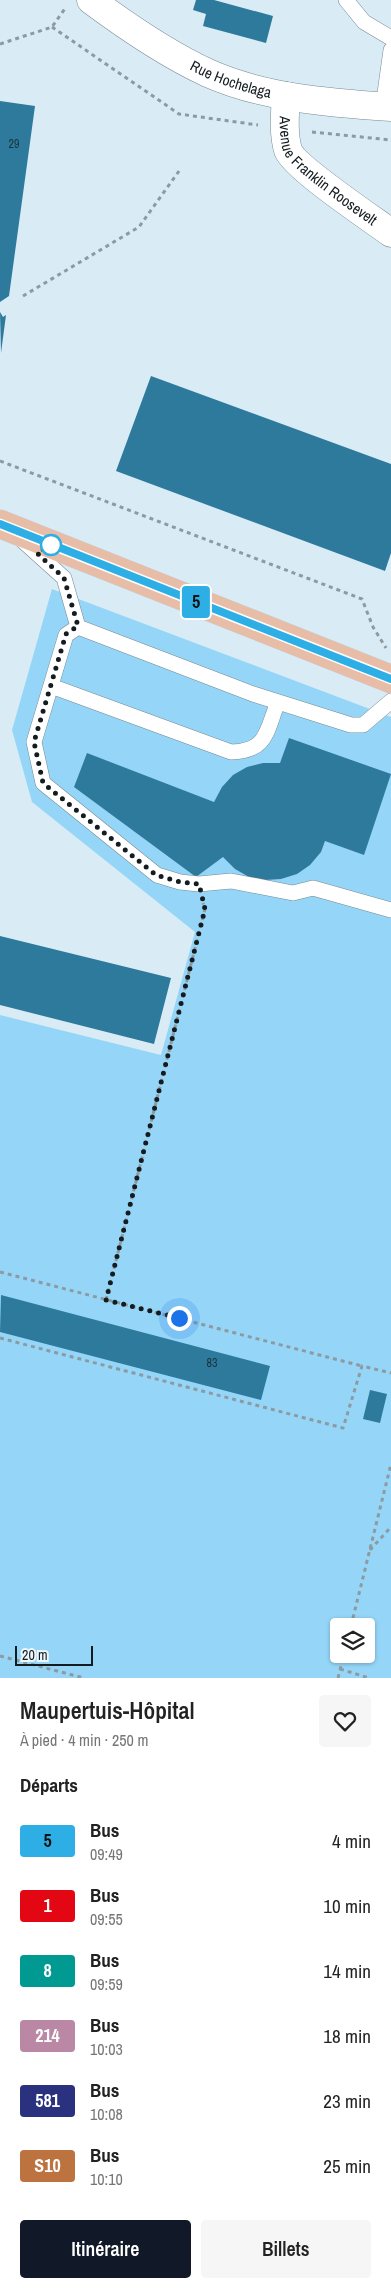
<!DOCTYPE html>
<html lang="fr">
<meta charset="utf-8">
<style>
body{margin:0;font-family:"Archivo Narrow",sans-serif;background:#f6f6f6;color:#222;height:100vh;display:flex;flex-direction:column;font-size:19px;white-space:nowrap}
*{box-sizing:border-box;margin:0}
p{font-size:16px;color:#767676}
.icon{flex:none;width:28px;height:28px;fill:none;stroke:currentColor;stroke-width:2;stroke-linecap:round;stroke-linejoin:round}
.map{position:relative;height:1678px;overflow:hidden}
.sheet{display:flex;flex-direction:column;background:#fff;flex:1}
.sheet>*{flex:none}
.badge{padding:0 10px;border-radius:4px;font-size:18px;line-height:32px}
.fabs{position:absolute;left:330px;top:1618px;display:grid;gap:10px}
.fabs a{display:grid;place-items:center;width:45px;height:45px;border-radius:5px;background:#fff;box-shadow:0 1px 4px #0004;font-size:25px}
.scale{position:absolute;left:15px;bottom:12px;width:78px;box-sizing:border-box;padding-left:5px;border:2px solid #151c1f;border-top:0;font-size:14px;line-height:18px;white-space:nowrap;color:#151c1f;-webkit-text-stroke:4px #ecf8fe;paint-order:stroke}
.you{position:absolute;width:25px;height:25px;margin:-12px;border:4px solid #fff;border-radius:50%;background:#1a73e8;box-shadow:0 0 0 8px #1a73e833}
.map>.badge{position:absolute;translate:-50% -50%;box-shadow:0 0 0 2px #fff}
h2{padding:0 20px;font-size:19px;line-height:45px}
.round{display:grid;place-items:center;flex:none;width:52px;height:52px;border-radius:5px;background:#f6f6f6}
.head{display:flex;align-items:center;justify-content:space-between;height:85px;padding:0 20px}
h1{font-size:24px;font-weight:600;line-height:38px}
.button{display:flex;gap:10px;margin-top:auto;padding:10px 20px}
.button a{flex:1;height:58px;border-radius:5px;background:#111827;color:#fff;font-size:20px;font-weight:600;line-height:58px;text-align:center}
.button a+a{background:#f6f6f6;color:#222}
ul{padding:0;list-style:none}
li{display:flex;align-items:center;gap:15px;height:65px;padding:0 20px}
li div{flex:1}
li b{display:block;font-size:19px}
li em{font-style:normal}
li .badge{min-width:55px;font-weight:700;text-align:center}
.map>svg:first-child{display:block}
.green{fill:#95d6f8;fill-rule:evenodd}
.building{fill:#2d7a9d}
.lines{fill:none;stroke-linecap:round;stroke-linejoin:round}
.lane-casing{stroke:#788993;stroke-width:16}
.street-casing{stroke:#788993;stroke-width:29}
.primary-casing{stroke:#cccdce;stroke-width:29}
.path{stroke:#8c9aa1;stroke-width:3;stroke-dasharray:4 4;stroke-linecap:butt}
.lane{stroke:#fff;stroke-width:15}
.street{stroke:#fff;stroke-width:28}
.primary{stroke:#e7bda7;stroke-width:28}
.line-casing{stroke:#fff;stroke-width:11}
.line{stroke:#2dafe6;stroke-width:8}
.walk{stroke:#151c1f;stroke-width:5;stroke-dasharray:0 9}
.stop-dot{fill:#fff;stroke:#2dafe6;stroke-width:2.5}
.labels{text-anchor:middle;stroke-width:4;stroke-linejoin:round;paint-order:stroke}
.number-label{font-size:12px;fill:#1b343e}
.street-label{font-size:15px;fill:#151c1f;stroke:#ecf8fe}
</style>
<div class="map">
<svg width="391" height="1678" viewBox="0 0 391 1678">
<rect width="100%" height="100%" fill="#d9ecf6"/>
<path class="green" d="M52,589L391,717V1678H0V1015L161,1055L195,932L32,802L12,730ZM339,1626H366V1654H339Z"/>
<path class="building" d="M196,0H214L273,16L266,43L203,26L206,14L193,10Z
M0,101L35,106L9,296L0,302Z
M0,312L3,317L6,315L1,353Z
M151,376L391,464V553L385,571L116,471Z
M289,738L391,774L364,855L325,841L321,852L310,865L297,874L281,879L265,880L249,877L235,869L223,857L196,877L74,787L87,753L214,802L222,787L233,775L247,767L263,763H280Z
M0,936L171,978L154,1044L0,1005Z
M1,1295L270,1366L261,1400L0,1332Z
M370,1390L387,1394L380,1423L363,1419Z"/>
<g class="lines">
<g class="lane-casing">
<path id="lane" d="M346,0L364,22L391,38
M383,107L391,50
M23,541L64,578L78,627
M51,686L231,752C268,751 266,731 278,702
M391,701L363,725H351L253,694L78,627L66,635L34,742L43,783L157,875L180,882L199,884L231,881L293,893L313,888L391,910"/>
</g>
<g class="street-casing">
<g id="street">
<path id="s1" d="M91,0C126,26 169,55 208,73C264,98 330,103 391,107"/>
<path id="s2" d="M286,96C285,113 283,133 288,150C294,167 372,219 391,233"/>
</g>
</g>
<g class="primary-casing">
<path id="primary" d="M0,524L391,679"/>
</g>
<path class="path" d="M52,27L179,114L258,125
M0,44L52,27L66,7
M312,132L391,140
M23,296L139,227L179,171
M0,461L362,599L373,627L386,648
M0,1272L362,1366
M106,1300L205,909L203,903
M0,1338L343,1428L362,1366L391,1373
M370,1550L391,1527
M351,1626L391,1464
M0,1656L84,1678
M340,1669L369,1678
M338,1678L344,1654"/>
<use href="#lane" class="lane"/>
<use href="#street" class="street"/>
<use href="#primary" class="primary"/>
</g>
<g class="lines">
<g class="line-casing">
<path id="line" d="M0,524L391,679"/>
</g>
<use href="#line" class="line"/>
<path class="walk" d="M51,545L37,553L64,578L78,626L66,634L34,742L43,783L156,875L180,882L199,884L205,909L106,1300L179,1318"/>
</g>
<circle class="stop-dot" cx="51" cy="545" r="10"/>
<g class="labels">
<g class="number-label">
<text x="14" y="148">29</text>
<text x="212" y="1367">83</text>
</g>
<g class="street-label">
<text dy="5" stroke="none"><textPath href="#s1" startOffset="162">Rue Hochelaga</textPath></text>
<text dy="5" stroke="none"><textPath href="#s2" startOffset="94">Avenue Franklin Roosevelt</textPath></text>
</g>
</g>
</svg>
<div class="fabs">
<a><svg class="icon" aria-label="layers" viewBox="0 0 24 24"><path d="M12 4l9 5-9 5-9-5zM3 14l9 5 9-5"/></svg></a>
</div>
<div class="scale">20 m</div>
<div class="you" style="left:179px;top:1318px"></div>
<b class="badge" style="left:196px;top:602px;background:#2dafe6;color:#111">5</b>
</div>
<section class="sheet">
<div class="head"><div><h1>Maupertuis-Hôpital</h1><p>À pied · 4 min · 250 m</p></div><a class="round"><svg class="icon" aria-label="heart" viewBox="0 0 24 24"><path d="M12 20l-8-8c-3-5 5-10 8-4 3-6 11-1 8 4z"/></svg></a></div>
<h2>Départs</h2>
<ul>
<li><span class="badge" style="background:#2dafe6;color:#111">5</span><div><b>Bus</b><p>09:49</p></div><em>4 min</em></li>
<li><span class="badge" style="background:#e30613;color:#fff">1</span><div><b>Bus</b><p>09:55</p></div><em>10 min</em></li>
<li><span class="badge" style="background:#009a93;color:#fff">8</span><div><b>Bus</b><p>09:59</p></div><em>14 min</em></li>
<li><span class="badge" style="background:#ba88a4;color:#fff">214</span><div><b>Bus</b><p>10:03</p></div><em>18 min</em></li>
<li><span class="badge" style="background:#2a317e;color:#fff">581</span><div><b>Bus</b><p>10:08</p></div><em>23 min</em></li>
<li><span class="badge" style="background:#bc7340;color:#fff">S10</span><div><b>Bus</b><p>10:10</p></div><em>25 min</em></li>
</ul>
<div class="button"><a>Itinéraire</a><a>Billets</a></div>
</section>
